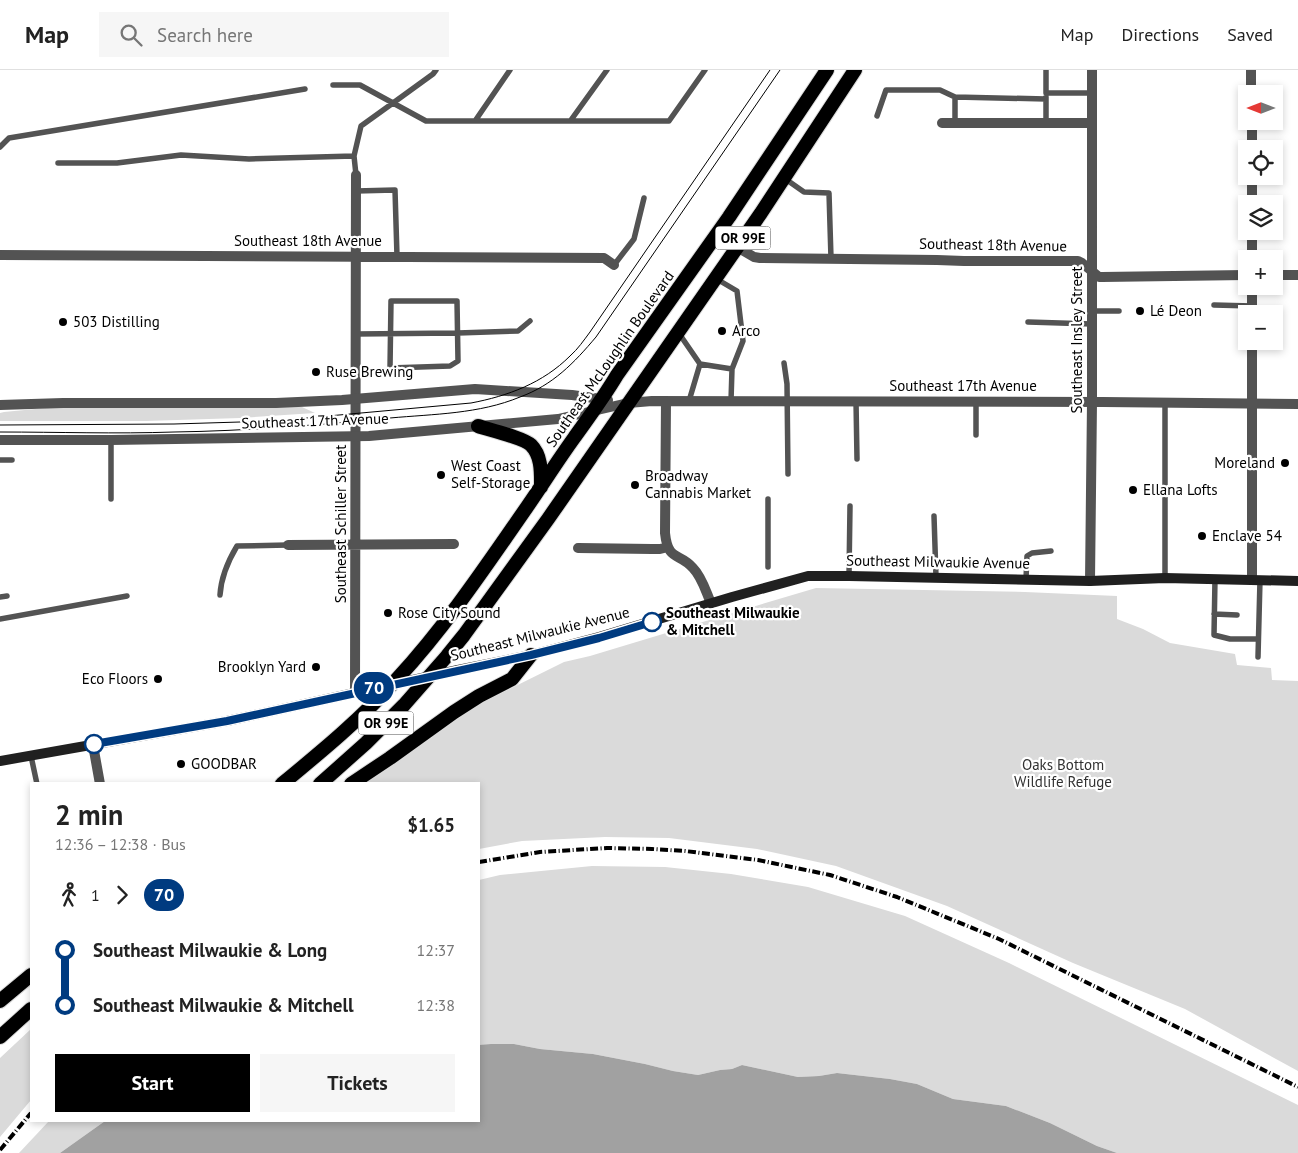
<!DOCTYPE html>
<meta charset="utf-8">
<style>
body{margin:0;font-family:"PT Sans",sans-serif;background:#f6f6f6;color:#222;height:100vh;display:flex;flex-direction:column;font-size:19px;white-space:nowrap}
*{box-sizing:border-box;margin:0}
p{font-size:16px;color:#767676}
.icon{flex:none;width:28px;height:28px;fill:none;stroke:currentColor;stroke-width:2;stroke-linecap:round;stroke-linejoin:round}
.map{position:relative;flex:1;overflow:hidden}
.drawer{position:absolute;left:30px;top:712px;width:450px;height:340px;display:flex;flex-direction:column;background:#fff;border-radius:0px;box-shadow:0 2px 8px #0003}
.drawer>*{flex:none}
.badge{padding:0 10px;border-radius:16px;font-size:18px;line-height:32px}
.needle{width:32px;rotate:270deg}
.tools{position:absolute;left:1238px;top:15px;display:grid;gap:10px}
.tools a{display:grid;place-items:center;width:45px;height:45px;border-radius:0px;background:#fff;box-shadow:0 2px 8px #0003;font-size:25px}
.map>.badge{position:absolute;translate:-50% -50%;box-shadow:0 0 0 2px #fff}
.legs{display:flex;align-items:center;gap:8px;height:55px;padding:0 25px;font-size:16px}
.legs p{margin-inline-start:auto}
.headline{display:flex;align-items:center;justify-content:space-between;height:85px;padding:0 25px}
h1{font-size:28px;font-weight:600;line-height:38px}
.cta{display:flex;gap:10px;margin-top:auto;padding:10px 25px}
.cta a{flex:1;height:58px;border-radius:0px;background:#000;color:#fff;font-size:20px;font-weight:600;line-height:58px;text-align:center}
.cta a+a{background:#f6f6f6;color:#222}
ul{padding:0 25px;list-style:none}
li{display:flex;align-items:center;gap:18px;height:55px;font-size:19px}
li i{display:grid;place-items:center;width:8px;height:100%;margin:0 6px;background:currentColor}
li i::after{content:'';width:12px;height:12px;margin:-6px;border:4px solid;border-radius:50%;background:#fff}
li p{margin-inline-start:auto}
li:first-child i{background:linear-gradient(#0000 50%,currentColor 0)}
li:last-child i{background:linear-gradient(currentColor 50%,#0000 0)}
header{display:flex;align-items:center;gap:30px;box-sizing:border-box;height:70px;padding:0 25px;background:#fff;border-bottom:1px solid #e0e0e0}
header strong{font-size:24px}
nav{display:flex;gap:28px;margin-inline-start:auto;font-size:18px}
.search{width:350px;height:45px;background:#f6f6f6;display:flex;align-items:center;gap:12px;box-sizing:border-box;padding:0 18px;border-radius:0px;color:#767676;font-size:19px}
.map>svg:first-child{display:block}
.green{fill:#dadada}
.water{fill:#a1a1a1}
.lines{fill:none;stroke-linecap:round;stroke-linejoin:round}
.trunk-casing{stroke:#dbdbdb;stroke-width:16}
.service{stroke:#535353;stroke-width:5.5}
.minor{stroke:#535353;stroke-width:10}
.tertiary{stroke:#535353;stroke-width:10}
.secondary{stroke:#202020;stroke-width:10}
.trunk{stroke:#000;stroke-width:14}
.tram{stroke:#000;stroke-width:1}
.rail{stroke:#000;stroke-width:4;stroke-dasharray:8 2.5 1 2.5;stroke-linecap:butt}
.secondary-bridge{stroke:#202020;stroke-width:10}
.line-1-casing{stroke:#fff;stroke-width:11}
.line-1{stroke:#003b80;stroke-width:8}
.poi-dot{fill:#000;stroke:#fff;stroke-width:2}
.stop-1-dot{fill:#fff;stroke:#003b80;stroke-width:2.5}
.labels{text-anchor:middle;stroke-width:4.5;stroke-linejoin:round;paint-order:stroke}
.shield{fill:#fff;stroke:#4c4c4c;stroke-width:1}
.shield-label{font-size:14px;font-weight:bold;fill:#000}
.street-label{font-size:15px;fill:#000;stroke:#fff}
.poi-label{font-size:15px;fill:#000;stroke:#fff;text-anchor:start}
.stop-label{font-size:15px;font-weight:bold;fill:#000;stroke:#fff;text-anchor:start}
.park-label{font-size:15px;fill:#313131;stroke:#fff}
</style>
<header>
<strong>Map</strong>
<div class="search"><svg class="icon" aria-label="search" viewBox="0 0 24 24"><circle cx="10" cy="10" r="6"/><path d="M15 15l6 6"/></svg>Search here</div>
<nav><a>Map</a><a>Directions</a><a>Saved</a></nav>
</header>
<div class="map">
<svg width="1298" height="1083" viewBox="0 0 1298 1083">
<rect width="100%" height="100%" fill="#fff"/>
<path class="green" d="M56,337H302L315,343L240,348L146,351H0V343L4,342Z
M816,518L1025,522L1117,526V549L1143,559L1170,573L1235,584L1237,595L1271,598L1272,610L1298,611V1001L1185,939L1073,893L947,836L836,796L757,779L669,768L605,767L522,771L479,779V714H363L447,654L479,634L564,592L590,586L749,538Z
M592,796L665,797L731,804L808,817L905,846L1009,893L1298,1035V1083H1117L1097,1076L1050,1053L1006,1036L953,1029L917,1014L890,1009L837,1003L819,1006L798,1007L742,995L732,999L720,1000L698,1005L673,1001L645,994L593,984L540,979L514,974L479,975V810L500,805Z
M31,959V1030L0,1067V988Z
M49,1051H105L60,1083H19Z"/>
<path class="water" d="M491,974H514L540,979L593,984L645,994L673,1001L698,1005L720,1000L732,999L742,995L798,1007L819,1006L837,1003L890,1009L917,1014L953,1029L1006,1036L1050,1053L1097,1076L1117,1083H60L105,1051H479V975Z"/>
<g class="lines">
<g class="trunk-casing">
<path id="trunk" d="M478,356C490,360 524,368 531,375C542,386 541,403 541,417
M282,714C322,681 362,648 397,609C446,556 486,496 527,437C543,414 558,390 574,368C589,347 604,327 617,305L729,147L827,0
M320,714L366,673L404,635L447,586L464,565L548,449L761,143L855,0
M351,714L390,688L454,642L479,626L512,609L531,585
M0,931L31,905
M0,967L31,939"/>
</g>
<path class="service" d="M1046,0V23H1092
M333,15H360L393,33L433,4L436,0
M1046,27V53
M877,46L886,20H940L955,27
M571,50L607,0
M475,51H669L705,0
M955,53V27L1046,29
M0,77L9,68L305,19
M58,93H117L181,85L249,89L354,86
M356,105L354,86L361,56L393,33L426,51H475L510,0
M784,108L804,122L829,123L831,188
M356,121L395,120L397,186
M614,195L634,169L644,128
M715,208L737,221L743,271L732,299
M391,231H457L458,291L450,296L390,298Z
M1214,235L1252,236
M1092,241H1119
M1028,252L1092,254
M678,262L700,294L689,331
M356,264L458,263L518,261L530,251
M784,293L787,314L788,404
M700,294L732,299L731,331
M856,331L857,389
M976,331V365
M1165,332V508
M0,390H12
M111,429V370
M934,446L936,507
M768,497V429
M849,506L850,436
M1026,509L1027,486L1032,483L1051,481
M1215,509L1214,565L1230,569H1258
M220,525C221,508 228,491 237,476L288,475
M0,527L7,526
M1214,544L1237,545
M0,549L127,526
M1258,587L1260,510
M31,686L37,714"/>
<path class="minor" d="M1251,0V24
M1252,51V79
M942,53H1092
M1252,106V134
M1252,161V189
M737,177L754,187L760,188L937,190L964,191H1078L1082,193L1099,207H1102L1246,205
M0,185L604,188L614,195
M1274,205H1298
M1252,244V216
M666,331L665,463C668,492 679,482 693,498C702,507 706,522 711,533
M288,475L454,474
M578,478L652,479H660L668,477
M1252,510V271
M1090,511L1092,332V0
M355,622L356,105
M93,675L100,714"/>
<path class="tertiary" d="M0,335L63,333H276L342,330L475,319L572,325L608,330
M0,370H111L369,366L558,349L628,333L652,331L1103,332L1298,334"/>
<path class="secondary" d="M458,600L531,585L599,567L732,527L808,506H849L1090,511L1165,508L1298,511
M0,691L227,651L359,622"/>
<use href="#trunk" class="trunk"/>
<path class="tram" d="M0,355L174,354L240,352L306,348L471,333C508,326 543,313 570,286C578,279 584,270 590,262L770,0
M0,362C58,362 116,364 174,362C246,361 318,355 390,348C434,344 479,344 520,327C553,315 574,293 596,267L780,0"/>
<path class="rail" d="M479,792L540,782L607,778L652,779L685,781L758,790L830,805L897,827L999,869L1298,1017
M0,1080L31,1043"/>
<path class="secondary-bridge" d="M359,622L458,600"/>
</g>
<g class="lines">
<g class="line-1-casing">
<path id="line-1" d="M94,674L227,651L531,585L599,568L652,552"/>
</g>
<use href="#line-1" class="line-1"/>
</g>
<g class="poi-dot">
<circle cx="1140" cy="241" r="5"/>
<circle cx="63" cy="252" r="5"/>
<circle cx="722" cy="261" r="5"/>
<circle cx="316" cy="302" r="5"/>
<circle cx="1285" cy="393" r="5"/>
<circle cx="441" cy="405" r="5"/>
<circle cx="635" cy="415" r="5"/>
<circle cx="1133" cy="420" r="5"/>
<circle cx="1202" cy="466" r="5"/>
<circle cx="388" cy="543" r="5"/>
<circle cx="316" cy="597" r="5"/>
<circle cx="158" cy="609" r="5"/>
<circle cx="181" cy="694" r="5"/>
</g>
<g class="stop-1-dot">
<circle cx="652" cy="552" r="9"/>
<circle cx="94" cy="674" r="9"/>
</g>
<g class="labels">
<g class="shield">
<rect x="715.5" y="156.5" width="55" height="23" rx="4"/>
<rect x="358.5" y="641.5" width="55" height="23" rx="4"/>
</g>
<g class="shield-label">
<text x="743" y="173">OR 99E</text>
<text x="386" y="658">OR 99E</text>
</g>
<g class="street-label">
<text x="308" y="176">Southeast 18th Avenue</text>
<text transform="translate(993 175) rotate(1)" y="5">Southeast 18th Avenue</text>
<text transform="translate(1077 270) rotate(-90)" y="5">Southeast Insley Street</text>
<text transform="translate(610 289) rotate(-55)" y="5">Southeast McLoughlin Boulevard</text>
<text x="963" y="321">Southeast 17th Avenue</text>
<text transform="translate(315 351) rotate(-2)" y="5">Southeast 17th Avenue</text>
<text transform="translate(341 454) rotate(-90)" y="5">Southeast Schiller Street</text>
<text transform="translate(938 492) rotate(1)" y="5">Southeast Milwaukie Avenue</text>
<text transform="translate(540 564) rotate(-14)" y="5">Southeast Milwaukie Avenue</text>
</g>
<g class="poi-label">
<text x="1150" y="246">Lé Deon</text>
<text x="73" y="257">503 Distilling</text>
<text x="732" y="266">Arco</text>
<text x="326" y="307">Ruse Brewing</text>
<text x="1275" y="398" text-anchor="end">Moreland</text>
<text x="451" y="401">West Coast<tspan x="451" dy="17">Self-Storage</tspan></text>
<text x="645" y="411">Broadway<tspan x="645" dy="17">Cannabis Market</tspan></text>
<text x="1143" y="425">Ellana Lofts</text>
<text x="1212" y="471">Enclave 54</text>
<text x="398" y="548">Rose City Sound</text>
<text x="306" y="602" text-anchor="end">Brooklyn Yard</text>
<text x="148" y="614" text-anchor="end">Eco Floors</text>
<text x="191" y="699">GOODBAR</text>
</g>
<g class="stop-label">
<text x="666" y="548">Southeast Milwaukie<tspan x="666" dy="17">&amp; Mitchell</tspan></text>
</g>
<g class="park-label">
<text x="1063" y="700">Oaks Bottom<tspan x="1063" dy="17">Wildlife Refuge</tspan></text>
</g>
</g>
</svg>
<div class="tools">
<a><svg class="needle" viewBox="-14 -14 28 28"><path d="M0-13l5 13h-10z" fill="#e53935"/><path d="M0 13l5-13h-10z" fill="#767676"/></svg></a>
<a><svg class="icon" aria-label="locate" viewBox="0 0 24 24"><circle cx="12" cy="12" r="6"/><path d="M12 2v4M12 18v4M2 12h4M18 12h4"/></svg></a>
<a><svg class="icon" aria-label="layers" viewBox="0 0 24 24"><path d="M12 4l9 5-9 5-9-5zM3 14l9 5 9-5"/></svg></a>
<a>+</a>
<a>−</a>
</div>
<b class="badge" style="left:374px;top:618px;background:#003b80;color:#fff">70</b>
<section class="drawer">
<div class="headline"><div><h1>2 min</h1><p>12:36 – 12:38 · Bus</p></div><b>$1.65</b></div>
<div class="legs"><svg class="icon" aria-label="walk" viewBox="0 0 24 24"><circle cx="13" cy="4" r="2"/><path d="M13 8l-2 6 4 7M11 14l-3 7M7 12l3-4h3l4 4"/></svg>1<svg class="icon" aria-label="forward" viewBox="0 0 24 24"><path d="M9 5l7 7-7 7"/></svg><b class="badge" style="background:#003b80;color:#fff">70</b></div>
<ul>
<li><i style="color:#003b80"></i><b>Southeast Milwaukie &amp; Long</b><p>12:37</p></li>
<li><i style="color:#003b80"></i><b>Southeast Milwaukie &amp; Mitchell</b><p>12:38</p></li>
</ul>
<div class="cta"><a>Start</a><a>Tickets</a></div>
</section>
</div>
